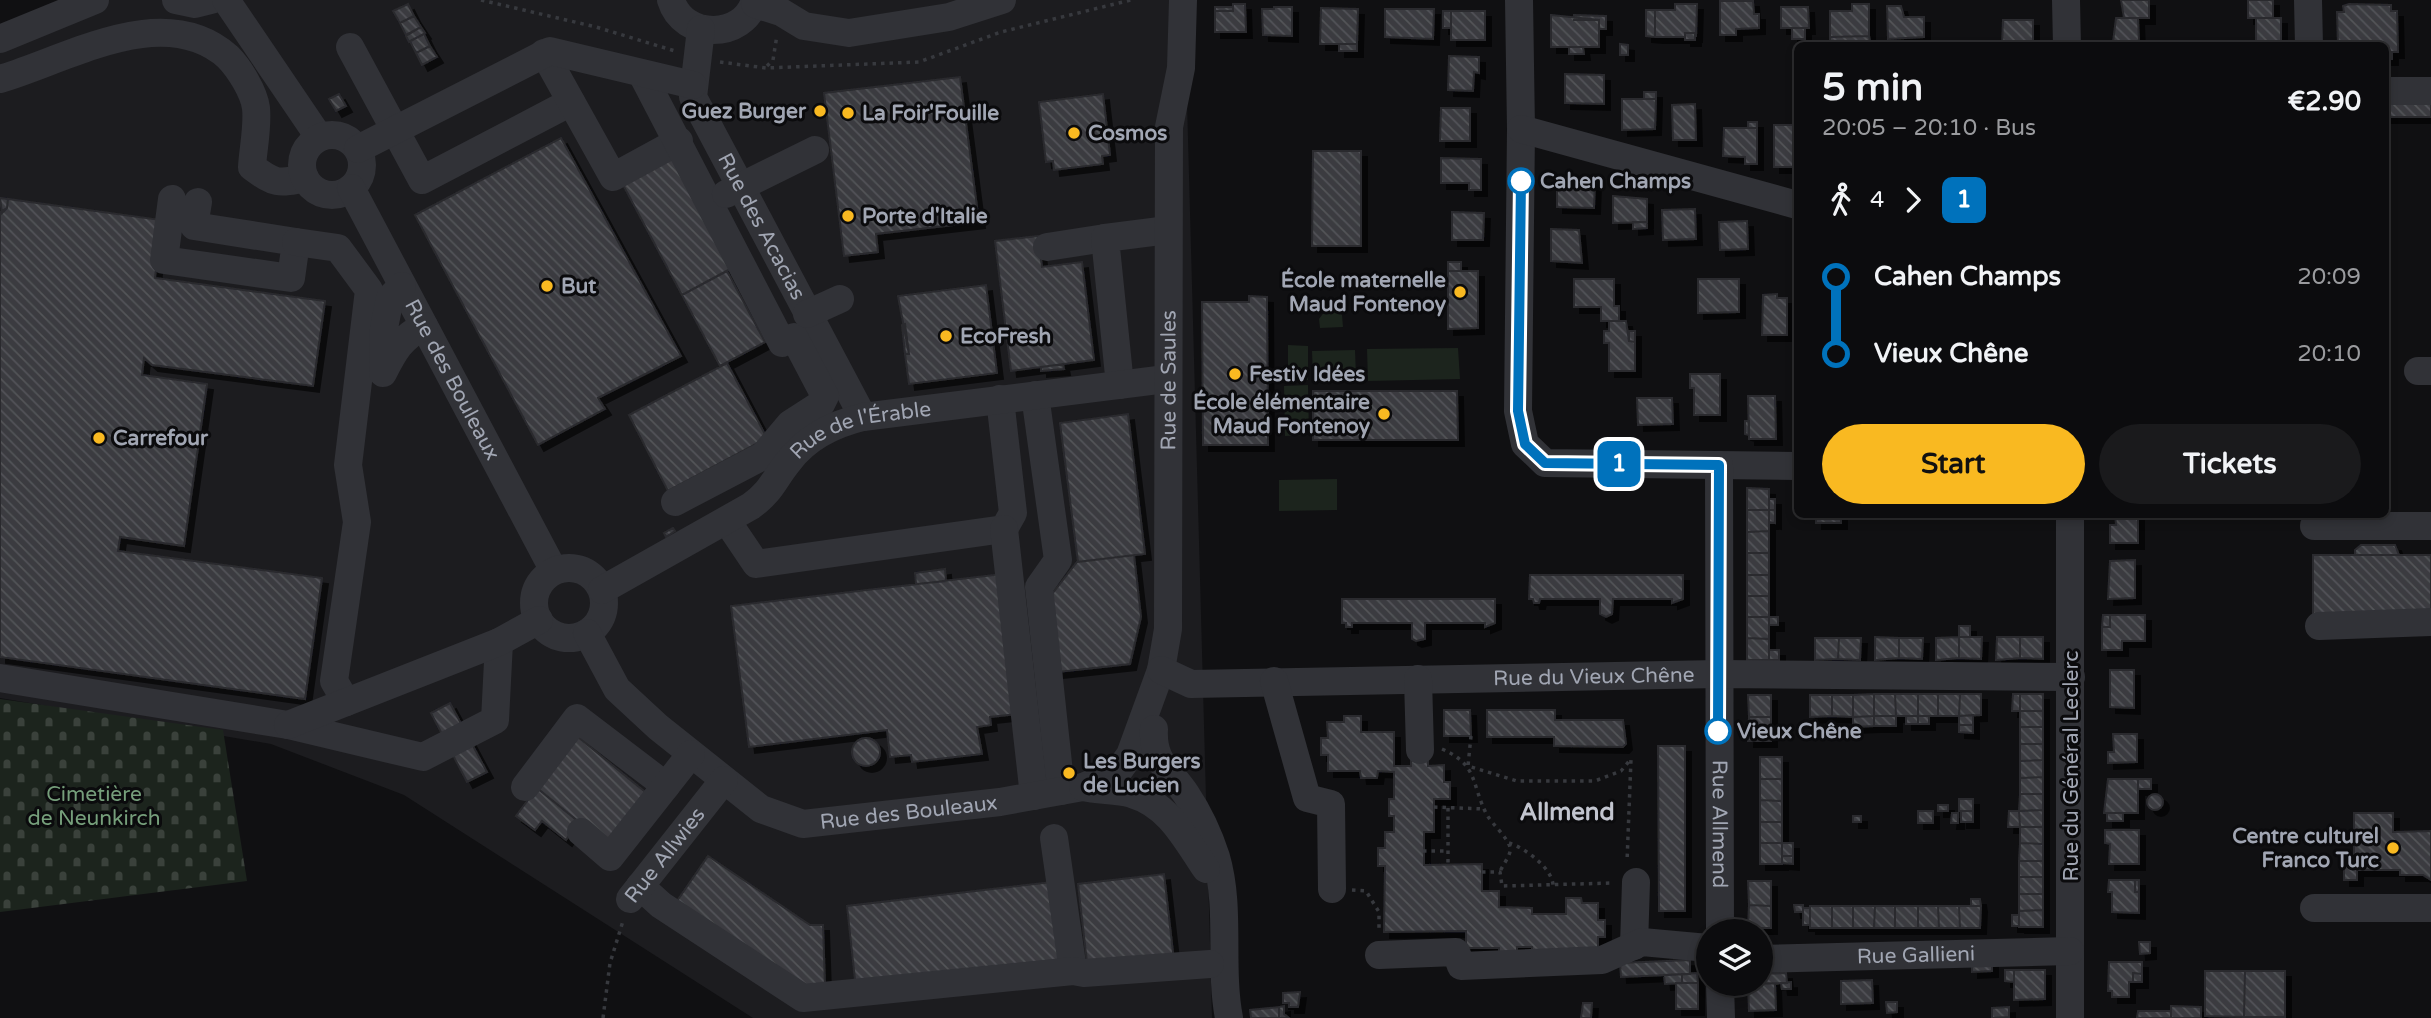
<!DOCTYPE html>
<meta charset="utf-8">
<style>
body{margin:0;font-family:"Varela Round",sans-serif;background:#1a1a1c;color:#f1f3f6;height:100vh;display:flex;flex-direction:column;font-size:26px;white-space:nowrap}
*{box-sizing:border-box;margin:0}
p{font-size:23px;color:#9a9b9e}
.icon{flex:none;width:38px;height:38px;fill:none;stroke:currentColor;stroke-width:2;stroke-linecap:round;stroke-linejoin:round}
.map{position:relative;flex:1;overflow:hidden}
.side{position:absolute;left:1794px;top:42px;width:595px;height:476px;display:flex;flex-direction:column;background:#0c0c0e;border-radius:10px;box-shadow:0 4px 10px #0003,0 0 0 2px #2c2c2e}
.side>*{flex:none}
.badge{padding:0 14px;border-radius:10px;font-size:24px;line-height:46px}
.controls{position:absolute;left:1696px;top:919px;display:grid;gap:14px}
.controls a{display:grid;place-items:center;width:77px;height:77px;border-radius:50%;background:#0c0c0e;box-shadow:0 4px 10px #0003,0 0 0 2px #2c2c2e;font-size:35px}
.map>.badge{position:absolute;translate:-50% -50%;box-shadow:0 0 0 4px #fff}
.legs{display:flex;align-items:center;gap:10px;height:77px;padding:0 28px;font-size:23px}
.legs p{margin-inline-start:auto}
.summary{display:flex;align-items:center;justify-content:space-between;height:119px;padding:0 28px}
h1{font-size:38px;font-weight:700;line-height:52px}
.button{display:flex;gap:14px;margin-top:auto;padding:14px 28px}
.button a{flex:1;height:80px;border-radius:42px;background:#f9b921;color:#111;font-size:28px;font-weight:700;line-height:80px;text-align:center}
.button a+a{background:#1a1a1c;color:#f1f3f6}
ul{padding:0 28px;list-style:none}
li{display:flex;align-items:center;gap:24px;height:77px;font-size:26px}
li i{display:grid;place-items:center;width:10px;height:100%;margin:0 9px;background:currentColor}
li i::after{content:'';width:18px;height:18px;margin:-9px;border:5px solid;border-radius:50%;background:#0c0c0e}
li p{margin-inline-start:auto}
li:first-child i{background:linear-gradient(#0000 50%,currentColor 0)}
li:last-child i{background:linear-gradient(currentColor 50%,#0000 0)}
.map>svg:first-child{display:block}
.built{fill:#1c1c1f}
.cemetery{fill:url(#cemetery-stones)}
.pitch{fill:#1c241d}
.building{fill:url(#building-back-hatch);stroke:#2a2a2e;stroke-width:2;filter:url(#shadow)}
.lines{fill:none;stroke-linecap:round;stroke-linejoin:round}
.path{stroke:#37393e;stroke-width:3.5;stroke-dasharray:3.5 5;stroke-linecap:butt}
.minor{stroke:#313237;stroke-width:28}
.line-1-casing{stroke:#fff;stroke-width:16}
.line-1{stroke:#0072bc;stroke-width:10}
.poi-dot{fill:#f9b921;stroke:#0b0b0d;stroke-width:2.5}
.stop-1-dot{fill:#fff;stroke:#0072bc;stroke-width:3.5}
.labels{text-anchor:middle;stroke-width:6;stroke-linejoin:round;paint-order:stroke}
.poi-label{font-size:21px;font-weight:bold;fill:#a1a6b3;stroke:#0b0b0d;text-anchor:start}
.stop-label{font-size:21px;font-weight:bold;fill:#a1a6b3;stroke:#0b0b0d;text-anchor:start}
.street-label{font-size:21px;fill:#a1a6b3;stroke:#0b0b0d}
.park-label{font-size:21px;fill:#769f7b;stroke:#0b0b0d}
.quarter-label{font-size:24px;font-weight:bold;fill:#c2c5cf;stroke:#0b0b0d}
</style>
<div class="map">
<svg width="2431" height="1018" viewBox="0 0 2431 1018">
<defs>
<pattern id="cemetery-stones" width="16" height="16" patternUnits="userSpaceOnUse" patternTransform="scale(1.75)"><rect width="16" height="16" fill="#1c241d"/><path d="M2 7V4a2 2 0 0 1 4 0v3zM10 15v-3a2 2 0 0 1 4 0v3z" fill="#3a413b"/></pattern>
<pattern id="building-back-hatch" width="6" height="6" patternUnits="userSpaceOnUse" patternTransform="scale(1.75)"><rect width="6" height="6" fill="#3a3b3f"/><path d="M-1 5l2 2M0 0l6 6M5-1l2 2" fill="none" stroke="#535458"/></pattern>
<filter id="shadow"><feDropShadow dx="6" dy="6" stdDeviation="0" flood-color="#0009"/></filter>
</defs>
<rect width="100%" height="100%" fill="#101012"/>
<path class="built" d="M69,0H1181L1187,102L1212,1018H753L404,795L271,744L0,698V27Z"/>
<path class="cemetery" d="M0,699L223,730L247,881L0,912Z"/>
<path class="pitch" d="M1328,307L1342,315L1343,327L1320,328L1319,319Z
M1288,345L1308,346V380H1288Z
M1458,348L1460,379L1368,381L1367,349Z
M1355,350L1356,376L1313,377L1312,351Z
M1308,385L1309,435L1285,436L1284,386Z
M1337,479V510L1279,511V480Z"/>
<path class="building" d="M2121,0H2149V18H2124Z
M2248,0H2273V18H2248Z
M1720,1H1753L1754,14H1759V28L1736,29V35H1720Z
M408,4L414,16L400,23L393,11Z
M1233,4H1245L1246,32H1215V11H1233Z
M1675,4H1697L1696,37L1695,33H1685V37H1655V10H1675Z
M1852,4H1869V36L1830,37V11H1852Z
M2349,4L2391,5V11H2397L2398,52H2392V59H2385V46H2338L2337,12H2344L2343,6Z
M1887,6H1901L1904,17H1924V37L1888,39Z
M1215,7H1233V11H1215Z
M1274,7H1292V36L1263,35L1262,9H1274Z
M1781,7H1808L1809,28H1781Z
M1321,8L1358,9L1357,44H1320Z
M1385,9H1434L1433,39L1385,37Z
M1646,10H1655V37L1646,36Z
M1443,11H1451V28H1443Z
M1451,11H1485V40H1451Z
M1551,15L1599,20V47H1551Z
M1574,15L1606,16V29H1599V20H1574Z
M414,16L421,27L406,35L400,23Z
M2116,18H2138L2139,42H2113Z
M2256,18H2281V42H2256Z
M2003,20H2033V46H2002Z
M421,27L425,33L409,42L406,36Z
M1792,28H1805V39H1792Z
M1685,33H1695V40H1685Z
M424,34L430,46L416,53L410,41Z
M1869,36L1870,41H1830V37Z
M2113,42H2139V46H2113Z
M2256,42H2281V46H2256Z
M1339,44H1357V51H1339Z
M1620,44L1628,45V55H1620Z
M430,46L437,57L422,65L416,53Z
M1569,47H1583L1584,54H1569Z
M1449,56L1479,57V73L1474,72L1473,91L1448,90Z
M1565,74L1604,75V104L1565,103Z
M960,77L979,222L876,234L878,252L844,256L824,93Z
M1644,92H1656V99H1644Z
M339,94L346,106L336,111L329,99Z
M1103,94L1110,155L1102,156L1103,164L1054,170L1053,161L1046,162L1039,102Z
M1622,99H1656L1655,129L1622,130Z
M2431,100V117H2385V101Z
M1695,104L1696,140H1673L1672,105Z
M1441,108H1470V141H1440Z
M1748,122H1757V128H1748Z
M1774,125H1797V167H1774Z
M1724,128H1757V164H1745V157L1723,156Z
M561,138L681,356L598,398L605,409L538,445L415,215Z
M1313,151H1361V246H1312Z
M675,155L734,267L682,295L622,183Z
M1441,158L1481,159V190H1469V183H1441Z
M1557,179L1595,182L1594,208L1557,207Z
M1613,196L1647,199V222L1613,223Z
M0,198L8,199L7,208L2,213Z
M8,199L161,220L155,278L325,301L313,386L152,365L144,358L142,375L207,384L184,546L120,537L118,551L322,578L305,699L0,657V212L7,208Z
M1695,209L1696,239L1663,240L1662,210Z
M1452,212L1484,213L1483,240H1452Z
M1747,221L1748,249L1720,250L1719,222Z
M1633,222H1647V228L1633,229Z
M1551,229L1579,230L1582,263L1551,261Z
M1038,236L1042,267L1082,262L1094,360L1011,371L995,241Z
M1448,262H1461V271H1448Z
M727,271L765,342L720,366L682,295Z
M1448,271H1478V328L1448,329Z
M1574,279H1614V306H1619V321H1601V307H1574Z
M1698,279H1739V312L1698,313Z
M986,285L997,373L909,384L905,354H909L898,296Z
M1777,294V298H1787V335H1762L1763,295Z
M1249,296L1267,297L1268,445H1203L1202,302H1249Z
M1609,321H1626L1629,341L1635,342V371H1609V343H1604V331H1609Z
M905,324L909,354H905L902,325Z
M1629,331H1635V342L1629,341Z
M727,363L767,438L668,491L629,415Z
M1063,364L1064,369L1041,371V367Z
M1690,374H1720V415H1694V388H1690Z
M1313,391H1457L1458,440H1313Z
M1748,396H1775L1776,439H1749Z
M1637,398H1672L1673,424L1638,425Z
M1793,407H1797V437H1793Z
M1128,414L1145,554L1078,562L1060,423Z
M1745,421H1749V435L1745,434Z
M1747,488L1769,489V510H1747Z
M1769,499H1775V510H1769Z
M1747,510H1769V531L1747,532Z
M1769,510H1775V523L1769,522Z
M1816,514H1841V523H1816Z
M2115,514H2138V543H2110V525H2116Z
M673,528L675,531L666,537L664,533Z
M1769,531V553H1747V532Z
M2361,545H2395L2399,555H2355V550Z
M1747,553H1769V575H1747Z
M1134,555L1141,617L1130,664L1058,672L1049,598L1077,562Z
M2313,555H2431V615L2313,614Z
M2135,560V598L2108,599L2110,561Z
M945,569L946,581L916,584L915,573Z
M1002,574L1019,714L990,717L991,725L977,727L982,754L912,762L911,755L890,757L887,730L749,747L731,606Z
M1530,575H1683V599L1672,603V599H1613L1612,614L1606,617L1600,614V599H1540L1539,603H1534L1533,599H1529Z
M1747,575H1769V596H1747Z
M1747,596H1769V617H1747Z
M1342,599H1495V623L1485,627V623H1425V639L1416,641L1412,639V623H1352V627H1346V623H1342Z
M2103,615H2110V627H2102Z
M2110,615H2145V641H2122V650H2102V627H2110Z
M1747,617H1769V639L1747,638Z
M1769,617H1778V625H1769Z
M1959,626H1970V637H1959Z
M1875,637L1899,638V658L1875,660Z
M1959,637V658L1936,660V638Z
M1959,637H1982L1981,659L1959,658Z
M1997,637H2020V658L1996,660Z
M2020,637H2043V659L2020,658Z
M1747,638L1769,639V660H1747Z
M1815,638H1839L1838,659L1815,660Z
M1839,638H1861L1860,660L1838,659Z
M1899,638H1923L1922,659L1899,658Z
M1769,650H1779V660H1769Z
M2110,670H2134V708L2110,707Z
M1874,694H1895L1896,716H1874Z
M1874,694V716L1853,717V695Z
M1895,694H1918V716H1896Z
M1918,694H1938V716H1918Z
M1938,694H1960L1959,716H1938Z
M1960,694H1981V715L1959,716Z
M2013,694H2020V711H2012Z
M2020,694H2043V711H2020Z
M1748,695H1771V717H1749Z
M1810,695H1832V716L1810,717Z
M1832,695H1853V717L1832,716Z
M450,703L487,772L467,782L431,713Z
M1444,710H1470L1471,736H1444Z
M1487,710H1555V720H1623L1626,744L1623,747L1554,746V737H1487Z
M2020,711H2043V727H2020Z
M1973,715V725H1959V716Z
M1344,716H1361V732H1394V766H1411V760H1428V766L1444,765V782H1450V799H1434V832H1424V865L1482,864V891H1499V907L1532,908V914H1566V898H1581L1582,903H1598V920H1605V937H1598V953H1532V947H1517V954H1499V948H1466V931L1384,932L1385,866H1378V848H1385V832H1394V816H1389V799H1394V772L1378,771L1377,778H1361L1360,771H1328V755H1321V738H1328L1327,722H1344Z
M1874,716V726L1853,727V717Z
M1874,716H1896V726H1874Z
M1906,716H1918V724H1906Z
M1918,716H1929V724H1918Z
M1749,717H1771V741H1748Z
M1959,725H1973V733L1959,732Z
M2020,727H2043V744H2020Z
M2113,734H2137V762L2108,763V752H2114Z
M578,737L650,796L610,847L537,788Z
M852 752a14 14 0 1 1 28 0a14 14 0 1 1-28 0Z
M2020,744H2043V760L2020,761Z
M1658,746H1685V911H1659Z
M1760,757H1782V779H1760Z
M2043,760V777L2020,778V761Z
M2043,777V794H2020V778Z
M1760,779H1782V801L1760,800Z
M2108,779H2138V813H2104Z
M2138,779H2151V789H2138Z
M537,788L579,822L566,840L542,821L535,830L516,816Z
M2147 802a8 8 0 1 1 16 0a8 8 0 1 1-16 0Z
M2020,794H2043V810L2019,811Z
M1959,799H1973V811H1959Z
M1760,800L1782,801V822H1760Z
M1938,805H1948V811H1938Z
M2043,810V827H2020L2019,811Z
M1918,811H1933V823H1918Z
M1961,811H1973V822H1961Z
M2009,811H2019L2020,827H2008Z
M1952,813H1958V823H1951Z
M2107,813H2123V821H2107Z
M2354,813H2393V832L2431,831V880L2423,875H2400V870H2357V880H2344V866L2354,865Z
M1853,816H1861V822H1853Z
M1760,822H1782V843H1760Z
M2020,827H2043V844L2020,843Z
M2105,830H2139V864H2109L2110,844L2105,843Z
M1760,843H1782V864H1760Z
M1782,843H1793V856H1782Z
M2020,843L2043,844V861H2019Z
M708,856L810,925H823L825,986L798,987L677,901Z
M1782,856H1793V864L1782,863Z
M2019,861H2043V877H2019Z
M1164,874L1174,961L1088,971L1078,884Z
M2019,877H2043V894H2019Z
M2109,880H2135V892H2139V913L2112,912V892H2108Z
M2135,880H2139V892H2135Z
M1748,881H1771V906L1749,905Z
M1052,882L1061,966L856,989L847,906Z
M2019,894H2043V910L2019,911Z
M1971,899H1980L1981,906H1971Z
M1749,905L1771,906V928H1748Z
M1794,905H1803V912H1795Z
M1810,906H1832V928H1810Z
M1832,906H1853V928H1832Z
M1853,906H1875L1874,928H1853Z
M1875,906H1895V928H1874Z
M1895,906H1918V928H1895Z
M1918,906H1938L1939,928H1918Z
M1938,906H1959L1960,928H1939Z
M1959,906H1981L1980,928H1960Z
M1803,908H1810V925H1803Z
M2043,910V927H2019V911Z
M2012,915H2019V926H2012Z
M2139,942H2150V953L2140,954Z
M1690,960V974L1621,977L1620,963Z
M1992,960V971L1972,972V961Z
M2109,962H2142V974L2133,973V982H2129V997H2112V991H2108Z
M2005,970H2014V982L2005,981Z
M2014,970H2045V999L2014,1000Z
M2205,971H2245L2244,1017L2205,1016Z
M2245,971H2285V1017H2244Z
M1697,973L1698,983H1682V974Z
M1786,973L1787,983L1748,984H1760V974Z
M2133,973L2142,974V982H2133Z
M1682,974V983L1665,984L1664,975Z
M1872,980L1873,1003L1841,1004V981Z
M1791,982V989H1782L1781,983Z
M1676,983H1698V1009H1676Z
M1781,983L1775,984L1776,1010L1749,1011L1748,984Z
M1300,992L1298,1007H1289V1003H1283V993Z
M1886,1002H1897V1012L1887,1013Z
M1583,1003H1592L1591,1018H1581Z
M1284,1006V1014L1289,1018H1279V1007Z
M2171,1006L2201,1007V1018H2171Z
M1279,1007V1018H1251L1250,1010Z
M2009,1007V1017L1992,1018V1008Z
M2138,1011H2171V1018H2137Z"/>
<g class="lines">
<path class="path" d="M481,0L596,27L675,51
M720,62L766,68L919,62L1001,32L1131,0
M767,66L773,60L777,35
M1471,736L1468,766L1517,781H1595L1621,771L1631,759L1627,862
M1442,749C1479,765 1471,785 1487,815C1493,825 1507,837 1510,847C1512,855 1502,865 1500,872
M1434,807L1484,809
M1448,808V864
M1509,843C1525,848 1552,868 1553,885
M1423,851H1448
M1482,872H1500L1502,886L1613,883
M1352,890L1366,891L1379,912V932
M603,1018L610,963L623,921"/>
<g class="minor">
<path d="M176,0L195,4L211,0"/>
<path d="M226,0L319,137"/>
<path d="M671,0C683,40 744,40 755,0"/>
<path d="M1519,0L1521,129L1518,411L1525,444L1545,463L1797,466"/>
<path d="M2066,0L2067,46"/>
<path d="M2308,0L2309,46"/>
<path d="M755,4L781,12L804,26L849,33L949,17L1002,0"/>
<path id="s1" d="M701,29L693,97L863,417"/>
<path d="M0,39L95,0"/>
<path d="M350,47L422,180L571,102"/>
<path d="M544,53L613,177L679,141"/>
<path d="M642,74L782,343L794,337L825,396L821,404L790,424L763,456L675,502"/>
<path d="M0,79C68,59 164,0 228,57C239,68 254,92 256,108C258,127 253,149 252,167C275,184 278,184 305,178"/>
<path d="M2385,91H2431"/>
<path d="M1521,129L1797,205"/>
<circle cx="332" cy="165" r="30"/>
<path d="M358,149L550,51L693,85"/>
<path id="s2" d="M351,188L554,571"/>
<path d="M726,194L815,150"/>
<path d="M172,199L164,260L291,278L296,242L194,226L198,202"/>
<path d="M296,242L338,248L369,290L348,465L357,522L334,681L346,702"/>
<path d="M1047,247L1105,238"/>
<path d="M402,286L390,298L384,328L383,373C394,351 401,338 424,326"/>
<path d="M807,314L840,299"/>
<path d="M2418,371H2431"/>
<path d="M1120,385L1105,238L1168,230"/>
<path d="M1035,395L1058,560L1039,587L1061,791"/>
<path id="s3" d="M1719,465L1720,931"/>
<path d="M2070,514V1018"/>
<path d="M727,521L756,564L1004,529L1013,513L1000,399"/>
<path d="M2314,526H2431"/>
<path d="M1004,529L1034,796"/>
<circle cx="569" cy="603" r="35"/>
<path id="s4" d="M602,590L751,506C772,491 774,479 789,461C808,436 834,424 863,417L1166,379"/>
<path d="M2319,626L2431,622"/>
<path id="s5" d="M587,633L617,689L658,727L761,809L803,824L1000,802L1083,787L1117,773L1130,755L1161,670L1168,629L1169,127L1181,68L1183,0"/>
<path id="s6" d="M1161,670L1191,684L1718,674L2071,677"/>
<path d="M0,678L288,725L423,757L495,720L499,642"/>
<path d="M1418,679L1420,750"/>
<path d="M1274,681L1307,798L1331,804L1332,889"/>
<path d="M288,725L499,642L539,620"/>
<path d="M1154,729C1152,762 1169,769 1186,794C1198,812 1209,835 1216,857C1231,908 1219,966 1229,1018"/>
<path d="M525,787L577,718L666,786"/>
<path d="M1083,787C1099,791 1117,789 1132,794C1169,805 1185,838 1206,869"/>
<path d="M581,832L610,857L691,754"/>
<path d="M1054,838L1073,971"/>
<path d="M640,886L661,905L803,998L1073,971L1084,973L1210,964"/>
<path id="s7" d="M630,899L724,780"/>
<path d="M2314,908H2431"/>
<path d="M1634,946L1636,882"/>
<path d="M1379,955L1456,952L1461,966L1602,960L1642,942L1708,948"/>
<path id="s8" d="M1760,959L2070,951"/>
<path d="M1720,984L1721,1018"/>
</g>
</g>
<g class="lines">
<g class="line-1-casing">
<path id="line-1" d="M1521,181L1518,411L1525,444L1545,463L1719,465L1718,731"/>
</g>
<use href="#line-1" class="line-1"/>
</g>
<g class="poi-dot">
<circle cx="820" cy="111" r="7"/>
<circle cx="848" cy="113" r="7"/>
<circle cx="1074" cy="133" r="7"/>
<circle cx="848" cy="216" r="7"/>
<circle cx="547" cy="286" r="7"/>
<circle cx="1460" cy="292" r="7"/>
<circle cx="946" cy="336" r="7"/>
<circle cx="1235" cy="374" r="7"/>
<circle cx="1384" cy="414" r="7"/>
<circle cx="99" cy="438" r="7"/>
<circle cx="1069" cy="773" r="7"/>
<circle cx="2393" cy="848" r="7"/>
</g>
<g class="stop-1-dot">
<circle cx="1521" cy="181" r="12"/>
<circle cx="1718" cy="731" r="12"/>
</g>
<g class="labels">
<g class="poi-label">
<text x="806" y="118" text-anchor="end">Guez Burger</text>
<text x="862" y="120">La Foir'Fouille</text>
<text x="1088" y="140">Cosmos</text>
<text x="862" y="223">Porte d'Italie</text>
<text x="1446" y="287" text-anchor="end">École maternelle<tspan x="1446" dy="24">Maud Fontenoy</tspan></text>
<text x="561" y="293">But</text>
<text x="960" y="343">EcoFresh</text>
<text x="1249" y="381">Festiv Idées</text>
<text x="1370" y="409" text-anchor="end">École élémentaire<tspan x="1370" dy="24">Maud Fontenoy</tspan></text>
<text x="113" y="445">Carrefour</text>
<text x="1083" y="768">Les Burgers<tspan x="1083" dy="24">de Lucien</tspan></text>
<text x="2379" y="843" text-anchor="end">Centre culturel<tspan x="2379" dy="24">Franco Turc</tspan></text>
</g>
<g class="stop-label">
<text x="1540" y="188">Cahen Champs</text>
<text x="1737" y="738">Vieux Chêne</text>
</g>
<g class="street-label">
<text dy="7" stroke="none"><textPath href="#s1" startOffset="215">Rue des Acacias</textPath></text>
<text dy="7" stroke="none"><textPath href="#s2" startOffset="217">Rue des Bouleaux</textPath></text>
<text dy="7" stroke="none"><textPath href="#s5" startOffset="1018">Rue de Saules</textPath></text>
<text dy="7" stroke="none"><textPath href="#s4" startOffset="312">Rue de l'Érable</textPath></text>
<text dy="7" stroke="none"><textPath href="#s6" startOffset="436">Rue du Vieux Chêne</textPath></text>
<text transform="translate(2071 766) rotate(-90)" y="7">Rue du Général Leclerc</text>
<text dy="7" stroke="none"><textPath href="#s5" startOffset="402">Rue des Bouleaux</textPath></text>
<text dy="7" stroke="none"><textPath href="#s3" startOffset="359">Rue Allmend</textPath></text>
<text dy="7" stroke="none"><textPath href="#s7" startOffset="56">Rue Allwies</textPath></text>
<text dy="7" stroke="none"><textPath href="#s8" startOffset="156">Rue Gallieni</textPath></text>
</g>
<g class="park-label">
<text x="94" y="801">Cimetière<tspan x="94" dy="24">de Neunkirch</tspan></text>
</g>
<g class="quarter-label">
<text x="1567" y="820">Allmend</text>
</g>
</g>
</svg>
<div class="controls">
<a><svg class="icon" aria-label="layers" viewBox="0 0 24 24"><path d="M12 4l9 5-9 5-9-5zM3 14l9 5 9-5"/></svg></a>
</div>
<b class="badge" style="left:1619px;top:464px;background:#0072bc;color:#fff">1</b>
<section class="side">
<div class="summary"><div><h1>5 min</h1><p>20:05 – 20:10 · Bus</p></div><b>€2.90</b></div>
<div class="legs"><svg class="icon" aria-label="walk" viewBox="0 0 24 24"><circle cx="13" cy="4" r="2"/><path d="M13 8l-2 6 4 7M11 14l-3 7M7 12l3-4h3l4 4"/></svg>4<svg class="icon" aria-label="forward" viewBox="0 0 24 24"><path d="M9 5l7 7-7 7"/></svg><b class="badge" style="background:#0072bc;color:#fff">1</b></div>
<ul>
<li><i style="color:#0072bc"></i><b>Cahen Champs</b><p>20:09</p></li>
<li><i style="color:#0072bc"></i><b>Vieux Chêne</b><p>20:10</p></li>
</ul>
<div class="button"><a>Start</a><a>Tickets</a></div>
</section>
</div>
